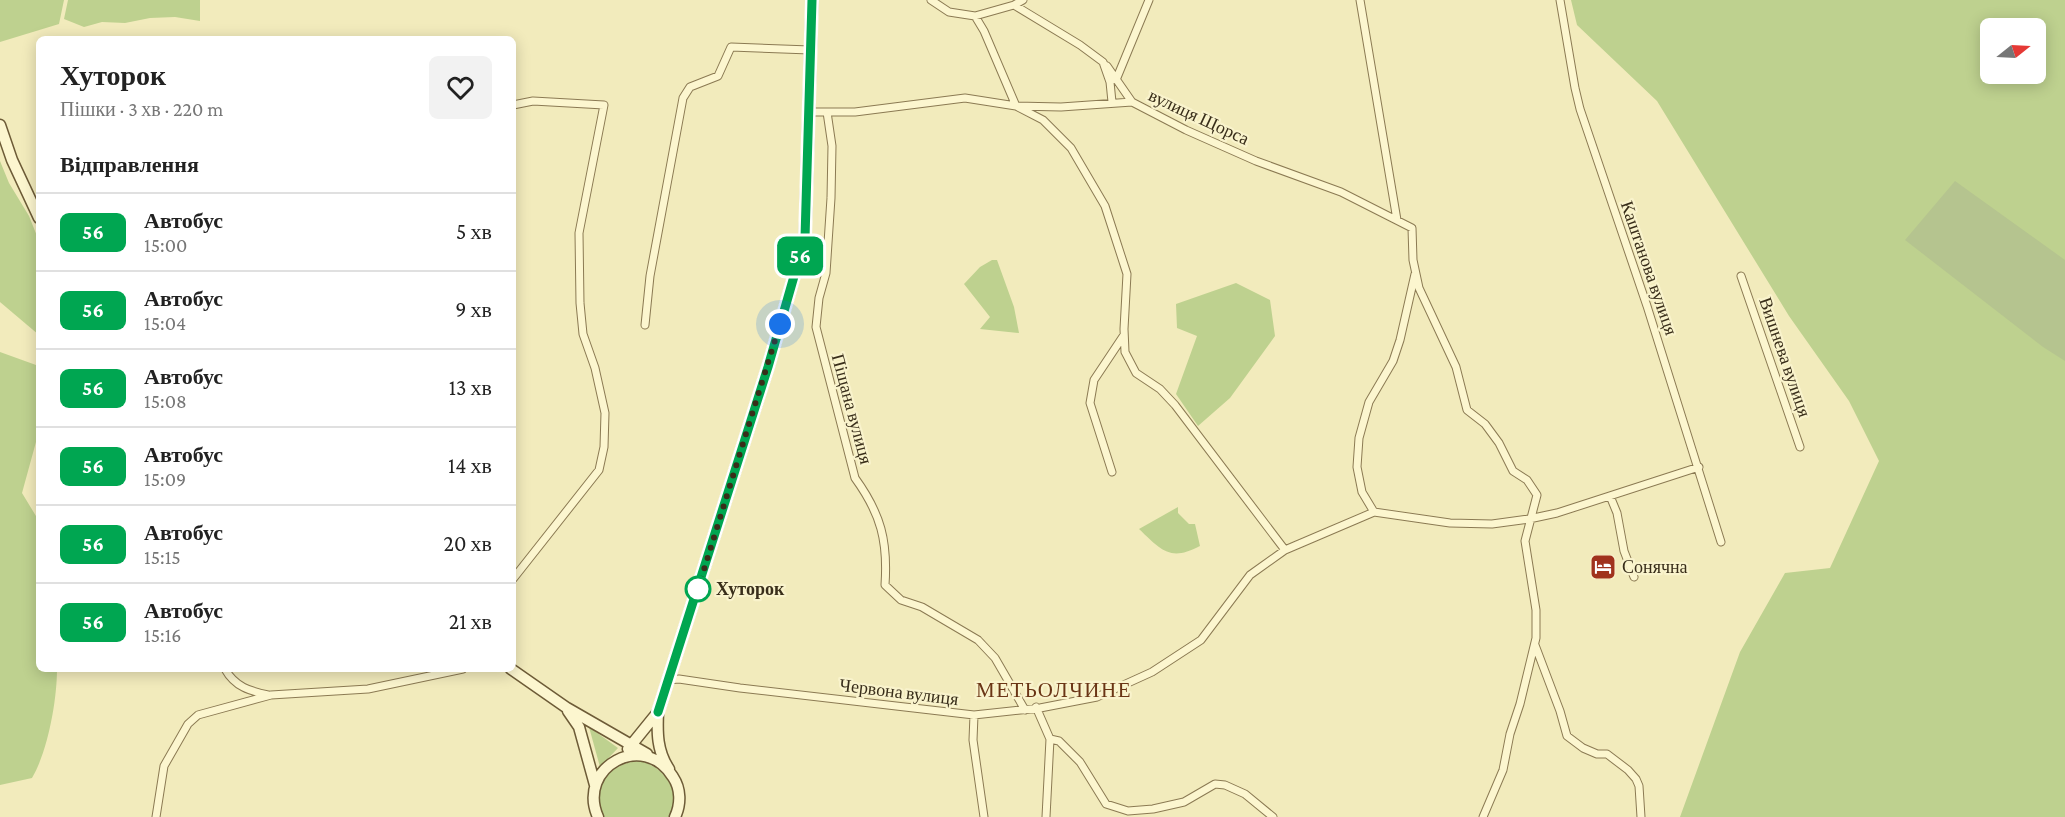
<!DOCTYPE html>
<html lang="uk">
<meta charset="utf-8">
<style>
body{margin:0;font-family:"Crimson Pro",serif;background:#f2f2f2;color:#222;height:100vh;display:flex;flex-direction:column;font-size:22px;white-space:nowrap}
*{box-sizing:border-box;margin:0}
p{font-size:20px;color:#767676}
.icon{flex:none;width:33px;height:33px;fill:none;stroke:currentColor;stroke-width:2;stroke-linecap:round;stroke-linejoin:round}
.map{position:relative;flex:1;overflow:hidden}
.sheet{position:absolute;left:36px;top:36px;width:480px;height:636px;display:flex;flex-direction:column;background:#fff;border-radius:9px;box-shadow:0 3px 15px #0003}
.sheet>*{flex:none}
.badge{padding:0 12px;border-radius:9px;font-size:21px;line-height:39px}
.needle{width:39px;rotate:72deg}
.controls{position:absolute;left:1980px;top:18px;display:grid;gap:12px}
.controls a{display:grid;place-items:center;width:66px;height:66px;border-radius:9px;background:#fff;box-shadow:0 3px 15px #0003;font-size:30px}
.you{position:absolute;width:30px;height:30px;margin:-15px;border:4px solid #fff;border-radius:50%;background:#1a73e8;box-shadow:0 0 0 9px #1a73e833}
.map>.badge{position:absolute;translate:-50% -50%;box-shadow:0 0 0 3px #fff}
h2{padding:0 24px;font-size:22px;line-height:54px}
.round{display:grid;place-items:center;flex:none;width:63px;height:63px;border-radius:9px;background:#f2f2f2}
.head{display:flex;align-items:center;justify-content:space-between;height:102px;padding:0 24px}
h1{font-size:28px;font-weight:700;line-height:45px}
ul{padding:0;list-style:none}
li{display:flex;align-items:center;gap:18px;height:78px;padding:0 24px;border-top:2px solid #e0e0e0}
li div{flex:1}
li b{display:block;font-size:22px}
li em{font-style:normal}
li .badge{min-width:66px;font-weight:700;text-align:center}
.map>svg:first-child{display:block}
.green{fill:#bed18f;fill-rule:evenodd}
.cemetery{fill:#b5c48f}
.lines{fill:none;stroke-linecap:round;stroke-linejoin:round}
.street-casing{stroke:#8b7a53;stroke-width:9}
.secondary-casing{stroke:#6d5b37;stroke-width:13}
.street{stroke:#fcf6cf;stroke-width:7}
.secondary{stroke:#fcf6cf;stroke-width:10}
.line-casing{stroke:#fff;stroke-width:14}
.line{stroke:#00a651;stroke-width:9}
.walk{stroke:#392e1a;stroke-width:6;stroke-dasharray:0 10.8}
.stop-dot{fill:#fff;stroke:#00a651;stroke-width:3}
.labels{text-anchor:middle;stroke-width:4.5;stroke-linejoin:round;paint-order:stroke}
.street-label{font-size:18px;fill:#392e1a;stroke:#f9f3cc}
.poi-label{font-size:18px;fill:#392e1a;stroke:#f9f3cc;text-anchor:start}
.stop-label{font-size:18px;font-weight:bold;fill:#392e1a;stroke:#f9f3cc;text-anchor:start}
.quarter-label{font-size:21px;letter-spacing:1.5px;fill:#6a3515;stroke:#f9f3cc}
</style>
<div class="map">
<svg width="2065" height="817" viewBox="0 0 2065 817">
<rect width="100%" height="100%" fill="#f2ebbc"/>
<path class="green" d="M0,0H64L59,24L0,42Z
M68,0H200V21L175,17L150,18L125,23L102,22L84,27L64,19Z
M1571,0H2065V817H1680L1740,652L1785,573L1830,568L1879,461L1849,401L1789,316L1657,101L1577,25ZM1990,28H2036V74H1990Z
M0,161L9,183L29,216L39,241V335L0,302Z
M992,260H997L1014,307L1019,333L980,329L990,317L964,284L980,267Z
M1236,283L1270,300L1275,336L1230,398L1198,426L1176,394L1197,336L1177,328L1176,304Z
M0,352L36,365L39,371V431L22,493L39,521V669H57C57,700 48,751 32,778L0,785Z
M1178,507V513L1189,524H1195L1200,546C1170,562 1161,550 1139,529Z
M589,727L618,748L600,767Z
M640,761C666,768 682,791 669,817H604C587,788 611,762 640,761Z"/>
<path class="cemetery" d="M1955,181L2065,260V361L2043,347L1905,240Z"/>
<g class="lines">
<g class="street-casing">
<path id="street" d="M931,0L949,12L975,16L984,31L1016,106L1043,120L1071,148L1105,206L1127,274L1124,329L1125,352L1136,373L1160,389L1175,405L1285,550
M1360,0L1397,220
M1560,0L1575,88L1580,109L1647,306L1721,542
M1014,5L1023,0
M975,16L1014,5L1080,45L1103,62L1110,82L1112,102
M1107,66L1132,102
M1116,80L1149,0
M513,105L533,101L604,105L579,233L580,303L583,334L595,368L605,413L604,447L599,470L513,579
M808,112H855L965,98L1016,106L1061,107L1132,102L1186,130L1256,161L1341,192L1412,228L1413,260L1419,288L1456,367L1467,410L1485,424L1499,443L1513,471L1527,480L1537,495L1525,541L1536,610V638L1520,704L1510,734L1503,770L1483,817
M827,112L832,146L831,198L826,273L819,298L816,327L855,478C881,514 888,541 885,585L901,600L922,607L978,640L995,658L1025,710
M1741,276L1800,447
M645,325L650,276L683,98L690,87L718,76L731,47L810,50
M1112,472L1090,403L1094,380L1124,335
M1610,496L1617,513L1624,551L1634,577
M1374,512L1362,492L1357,467L1359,438L1369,402L1393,361L1400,340L1415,274
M1535,645L1560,711L1567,736L1583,748L1597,754H1607L1628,770L1636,779L1639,786L1641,817
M225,669C235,687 250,691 268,695
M668,680L679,679L740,688L974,715L1040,708L1097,697L1152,672L1201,640L1250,575L1285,550L1374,512L1450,523L1492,524L1529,519L1557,513L1699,467
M1036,707L1050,739L1059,741L1080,762L1106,804L1128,811L1153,809L1184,802L1215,784L1225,785L1245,794L1273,817
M974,715L973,740L984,817
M156,817L164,766L188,724L198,715L271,695L368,689L463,669
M1046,817L1050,739"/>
</g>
<g class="secondary-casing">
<path id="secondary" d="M0,125L12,160L39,218
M511,669L567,708L647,754
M568,711L579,727L595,785
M628,749L658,712
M669,769C657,751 657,733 658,712L768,367L805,238L812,0
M598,817C576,767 644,730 673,777C681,789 681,804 675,817"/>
</g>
<use href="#street" class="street"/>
<use href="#secondary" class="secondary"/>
</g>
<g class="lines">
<g class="line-casing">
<path id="line" d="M658,712L768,367L805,238L812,0"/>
</g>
<use href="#line" class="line"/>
<path class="walk" d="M698,589L780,324"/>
</g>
<defs>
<g id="hotel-square" transform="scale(1.35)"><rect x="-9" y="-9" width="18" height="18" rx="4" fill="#a0321d" stroke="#f9f3cc"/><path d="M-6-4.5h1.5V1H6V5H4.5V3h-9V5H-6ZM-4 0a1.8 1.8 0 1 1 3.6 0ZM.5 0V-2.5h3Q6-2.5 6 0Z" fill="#fff"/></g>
</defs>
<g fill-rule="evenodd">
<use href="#hotel-square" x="1603" y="567"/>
</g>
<circle class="stop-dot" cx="698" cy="589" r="12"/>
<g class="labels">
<g class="street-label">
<text transform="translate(1199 117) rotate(25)" y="6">вулиця Щорса</text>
<text transform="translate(1649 268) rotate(71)" y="6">Каштанова вулиця</text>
<text transform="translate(1785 357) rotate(71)" y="6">Вишнева вулиця</text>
<text transform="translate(852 409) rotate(75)" y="6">Піщана вулиця</text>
<text transform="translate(899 692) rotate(7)" y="6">Червона вулиця</text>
</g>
<g class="poi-label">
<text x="1622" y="573">Сонячна</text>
</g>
<g class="stop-label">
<text x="716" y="595">Хуторок</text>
</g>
<g class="quarter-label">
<text x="1054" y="697">МЕТЬОЛЧИНЕ</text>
</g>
</g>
</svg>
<div class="controls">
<a><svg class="needle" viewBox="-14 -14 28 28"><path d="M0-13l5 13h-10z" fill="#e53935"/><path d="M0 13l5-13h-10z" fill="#767676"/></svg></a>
</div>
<div class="you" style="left:780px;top:324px"></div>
<b class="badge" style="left:800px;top:256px;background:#00a651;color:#fff">56</b>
<section class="sheet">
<div class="head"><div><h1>Хуторок</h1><p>Пішки · 3 хв · 220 m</p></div><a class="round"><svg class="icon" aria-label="heart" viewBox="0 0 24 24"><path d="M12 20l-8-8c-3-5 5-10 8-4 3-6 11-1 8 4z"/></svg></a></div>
<h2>Відправлення</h2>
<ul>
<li><span class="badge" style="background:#00a651;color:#fff">56</span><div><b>Автобус</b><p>15:00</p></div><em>5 хв</em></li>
<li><span class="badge" style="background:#00a651;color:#fff">56</span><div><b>Автобус</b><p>15:04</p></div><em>9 хв</em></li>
<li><span class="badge" style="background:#00a651;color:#fff">56</span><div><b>Автобус</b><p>15:08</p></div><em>13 хв</em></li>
<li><span class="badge" style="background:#00a651;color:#fff">56</span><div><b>Автобус</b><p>15:09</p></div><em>14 хв</em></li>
<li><span class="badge" style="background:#00a651;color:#fff">56</span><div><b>Автобус</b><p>15:15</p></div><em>20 хв</em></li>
<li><span class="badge" style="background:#00a651;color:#fff">56</span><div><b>Автобус</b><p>15:16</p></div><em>21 хв</em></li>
</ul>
</section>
</div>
